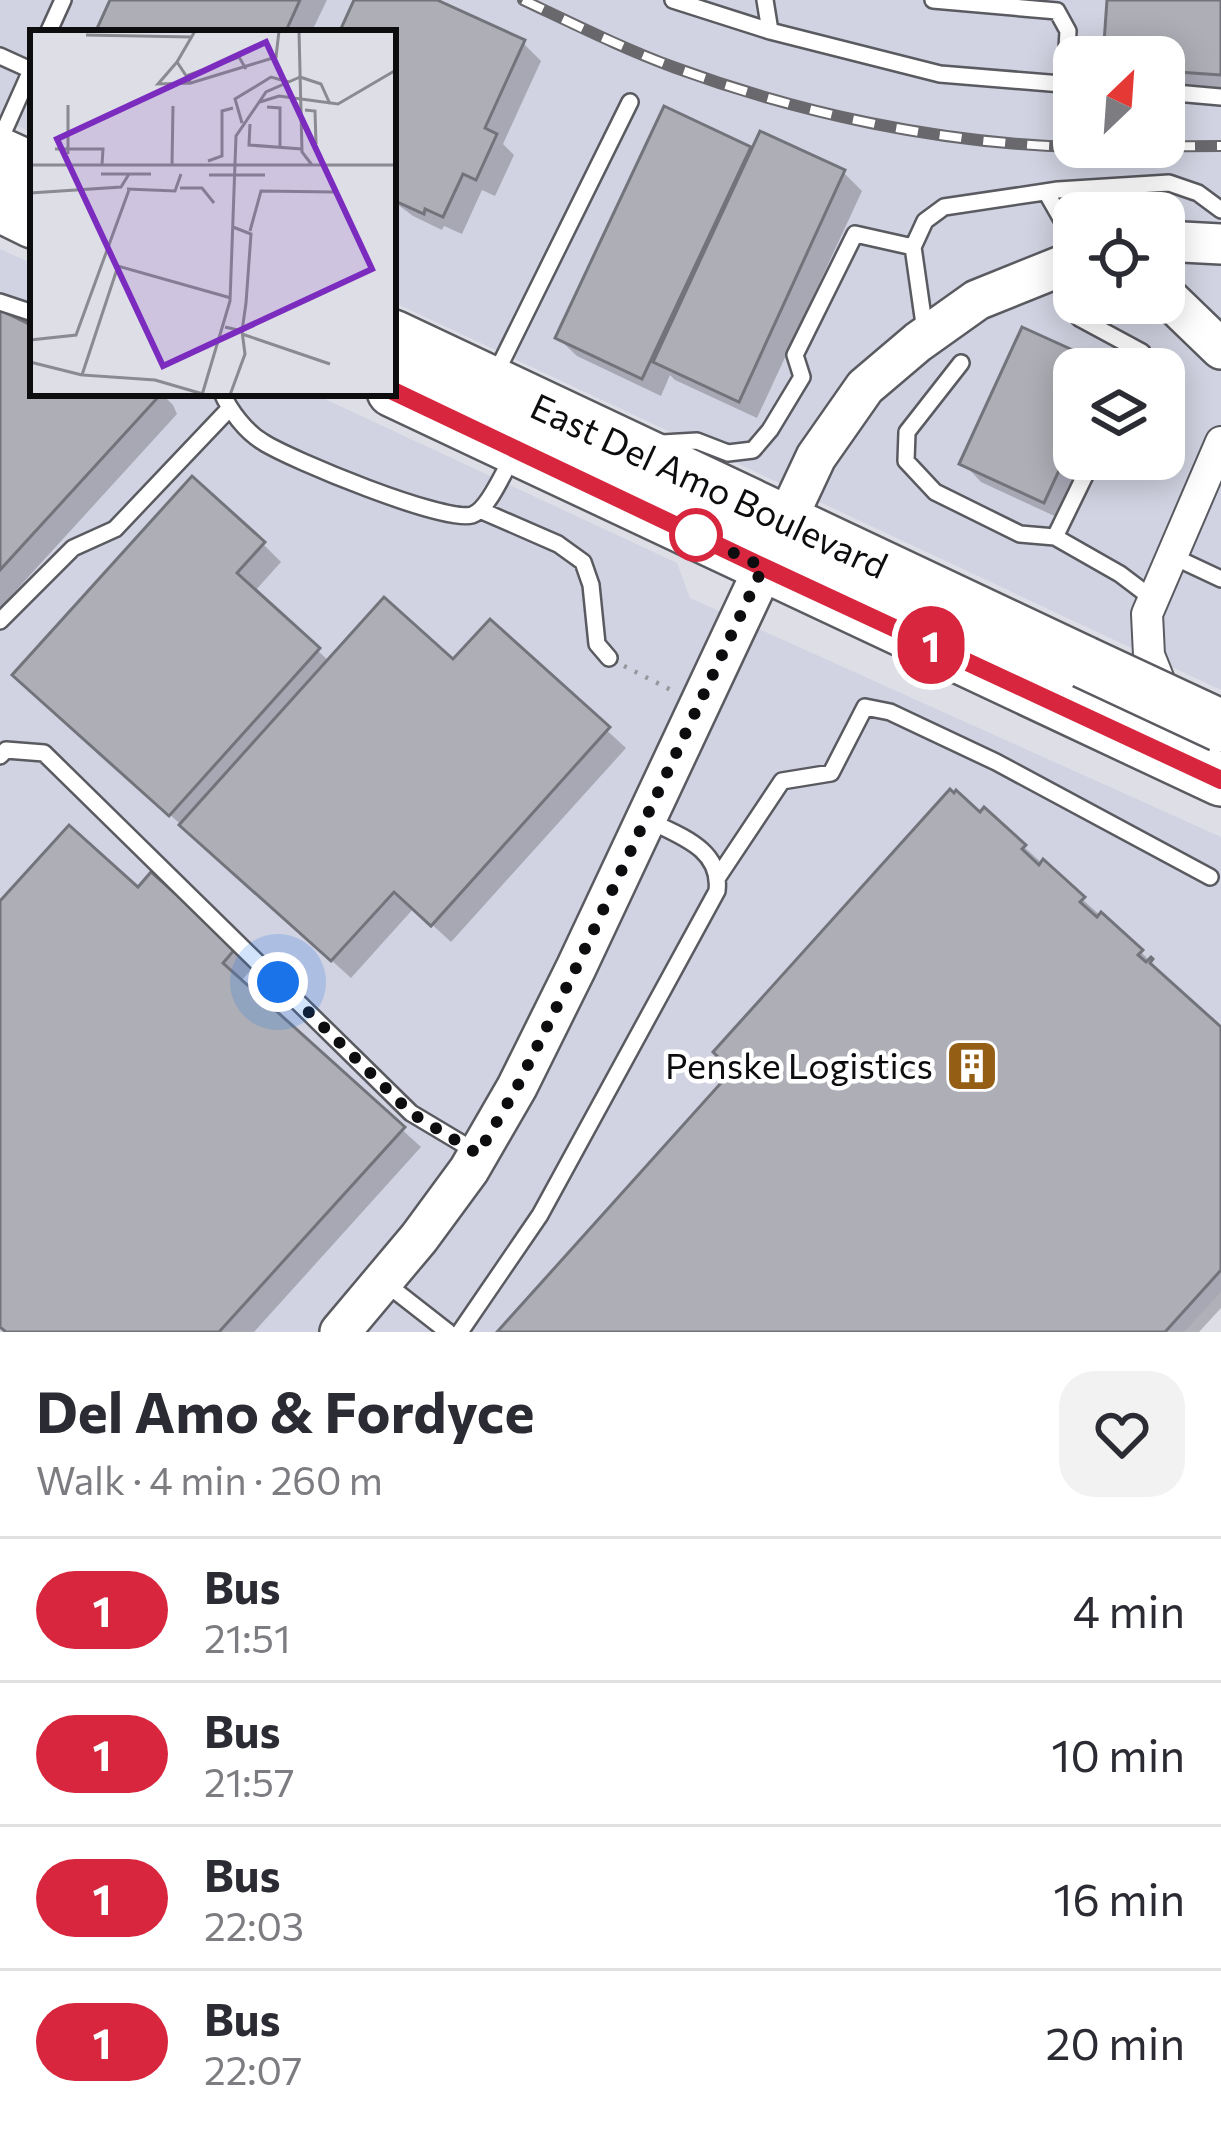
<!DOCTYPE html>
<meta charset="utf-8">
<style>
body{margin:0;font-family:Commissioner,sans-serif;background:#f2f2f3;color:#2b2b33;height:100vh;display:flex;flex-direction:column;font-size:45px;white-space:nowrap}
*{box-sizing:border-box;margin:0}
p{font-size:39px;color:#7c7c81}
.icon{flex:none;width:66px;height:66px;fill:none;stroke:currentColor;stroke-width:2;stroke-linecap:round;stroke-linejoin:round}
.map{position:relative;height:1332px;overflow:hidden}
.sheet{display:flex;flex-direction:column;background:#fff;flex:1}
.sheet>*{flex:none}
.badge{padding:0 24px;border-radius:39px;font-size:42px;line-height:78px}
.needle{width:78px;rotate:25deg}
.buttons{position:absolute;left:1053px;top:36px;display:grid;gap:24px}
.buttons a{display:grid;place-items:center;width:132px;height:132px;border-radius:24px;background:#fff;box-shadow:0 6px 30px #0003;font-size:60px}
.you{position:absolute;width:60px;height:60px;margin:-30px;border:9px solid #fff;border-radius:50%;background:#1a73e8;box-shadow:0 0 0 18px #1a73e833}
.map>.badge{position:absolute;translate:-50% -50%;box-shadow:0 0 0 6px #fff}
.round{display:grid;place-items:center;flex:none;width:126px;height:126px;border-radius:36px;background:#f2f2f3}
.headline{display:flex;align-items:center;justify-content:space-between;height:204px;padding:0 36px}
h1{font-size:57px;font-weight:700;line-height:90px}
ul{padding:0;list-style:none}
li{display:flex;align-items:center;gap:36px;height:144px;padding:0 36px;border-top:3px solid #e1e1e2}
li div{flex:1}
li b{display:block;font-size:45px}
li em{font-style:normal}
li .badge{min-width:132px;font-weight:700;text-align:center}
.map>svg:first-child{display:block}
.built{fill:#d1d3e2;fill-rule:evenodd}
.shadow{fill:#0003}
.building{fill:#aeafb6;stroke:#73747b;stroke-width:3}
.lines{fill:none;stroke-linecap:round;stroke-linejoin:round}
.service-casing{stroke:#5a5a61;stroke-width:20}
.minor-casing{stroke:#5a5a61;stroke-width:34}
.tertiary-casing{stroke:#5a5a61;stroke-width:44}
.primary-casing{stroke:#5a5a61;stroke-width:56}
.path{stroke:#97989e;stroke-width:4.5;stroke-dasharray:3 9;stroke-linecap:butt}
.service{stroke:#fff;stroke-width:15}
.minor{stroke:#fff;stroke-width:30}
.tertiary{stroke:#fff;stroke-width:39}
.primary{stroke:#fff;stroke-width:51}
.rail-casing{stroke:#68686d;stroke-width:12}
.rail{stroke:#fff;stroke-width:8;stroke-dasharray:22;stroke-linecap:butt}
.primary-bridge-casing{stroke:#5a5a61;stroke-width:56;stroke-linecap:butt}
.primary-bridge{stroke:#fff;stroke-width:51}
.line-casing{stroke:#fff;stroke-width:27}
.line{stroke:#d7263d;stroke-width:18}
.walk{stroke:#0d0d10;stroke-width:12;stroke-dasharray:0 21.6}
.stop-dot{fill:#fff;stroke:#d7263d;stroke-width:6}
.labels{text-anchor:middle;stroke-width:9;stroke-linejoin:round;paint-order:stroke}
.street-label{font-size:36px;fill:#0d0d10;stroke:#fff}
.poi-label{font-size:36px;fill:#0d0d10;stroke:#fff;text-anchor:end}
.inset-road{fill:none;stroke:#8a8a90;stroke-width:3}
.view{fill:#7b2cbf;fill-opacity:0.15;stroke:#7b2cbf;stroke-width:6}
.inset-edge{fill:none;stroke:#0d0d10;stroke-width:6}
</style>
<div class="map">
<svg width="1221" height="1332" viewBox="0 0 1221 1332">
<rect width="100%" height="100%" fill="#dddee6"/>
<path class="built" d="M0,0H1221V690L393,302V33H33V133L0,118ZM1074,57H1164V147H1074ZM1074,213H1164V303H1074ZM1074,369H1164V459H1074Z
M0,249L33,264V393H312L677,563L690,598L1221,837V1292L1184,1332H0Z"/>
<path class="shadow" d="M114,0H327L311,33H98Z
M358,0H430L523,43L541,61L503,144L514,155L495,196L482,190L462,234L444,226L442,230L413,216L393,201V33H343Z
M1110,0H1221V97L1164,93V57H1106Z
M666,110L753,151L843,172L862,191L757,418L675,380L670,375L661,396L577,356L558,338Z
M0,314L33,329V393H161L173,405L177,414L0,608Z
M1024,331L1103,369H1074V459H1091L1063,520L981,482L963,463Z
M263,544L281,562L254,592L330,662L454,663L490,623L626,748L451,942L414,908L351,978L35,693Z
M1024,847L1141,952L1159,970L1155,974L1221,1032V1308L1199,1332H501Z
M138,891L234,951L252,969L240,982L421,1147L254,1332H8L0,1325V906Z"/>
<path class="building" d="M110,0H300L285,33H95Z
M354,0H437L525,40L485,128L497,134L476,180L463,174L443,217L425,209L424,214L393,200V33H339Z
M1107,0H1221V75L1164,71V57H1103Z
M664,106L751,147L642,379L555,338Z
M760,131L845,170L739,402L653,362Z
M0,310L33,326V393L161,394L0,570Z
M1022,327L1108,366L1109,369H1074V438L1044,503L959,464Z
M192,476L265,542L237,573L320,648L169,816L12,675Z
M384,597L453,659L490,619L610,727L431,926L394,892L331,961L179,825Z
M950,789L954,793L956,790L980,812L984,807L1026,845L1022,849L1039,865L1043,859L1085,897L1080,902L1097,917L1101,912L1143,950L1138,955L1146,962L1151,957L1153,959L1150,963L1221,1027V1270L1165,1332H497L730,1073L715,1060L718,1057L713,1052Z
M69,825L138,887L151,872L236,948L223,963L405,1127L219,1332H6L0,1327V901Z"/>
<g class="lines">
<g class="service-casing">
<path id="service" d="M673,0L770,31
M765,0L770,31L940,74L1074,85
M933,0L1057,11L1068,31L1065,84
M48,33L63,0
M0,56L33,71
M1164,92L1221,97
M0,140L33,66
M1046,192L1074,241
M0,302L33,313
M1079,318L1142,352L1134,369
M925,331L913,247L925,221L944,207L1058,190L1169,183L1198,193L1221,210
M961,363L907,432L906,461L935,492L1020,534L1055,537L1120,574L1153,599
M495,375L630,102
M222,393C230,411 246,432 263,442C291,460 444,523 472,515C488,510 505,470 513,455
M662,443L697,441L728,453L753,450L770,430L802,377L795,355L855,234L913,247
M480,510L558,544L583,562L591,585L597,644L609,658
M1055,537L1093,459
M1172,556L1221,579
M0,621L73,548L115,529L229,409
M0,756L6,750L44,753L411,1113L478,1153
M718,877L782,781L831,773L865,707L890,712L996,762L1210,877
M384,1282L448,1332
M460,1332L540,1215L717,891C722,849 680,836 648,820"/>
</g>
<g class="minor-casing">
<path id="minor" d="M1169,705L1149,655L1147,614L1221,442"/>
</g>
<g class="tertiary-casing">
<path id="tertiary" d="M1164,241L1221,244
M1164,294L1221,349
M340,1332L419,1238L469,1170L517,1087L576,968L816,457L865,387L918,342L977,300L1074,261"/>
</g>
<g class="primary-casing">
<path id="primary" d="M0,154L33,169
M0,206L33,222
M393,336L1084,662
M393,391L1221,780"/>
</g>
<path class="path" d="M624,666L673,691"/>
<use href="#service" class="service"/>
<use href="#minor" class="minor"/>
<use href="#tertiary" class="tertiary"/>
<use href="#primary" class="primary"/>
<g class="rail-casing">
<path id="rail" d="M523,0C574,24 624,49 676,68C802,114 939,143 1074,147
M1085,147L1221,146"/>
</g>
<use href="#rail" class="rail"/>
<g class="primary-bridge-casing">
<path id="primary-bridge" d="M1084,662L1221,726"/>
</g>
<use href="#primary-bridge" class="primary-bridge"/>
</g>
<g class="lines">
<g class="line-casing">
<path id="line" d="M393,391L763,567L1221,780"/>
</g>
<use href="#line" class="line"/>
<path class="walk" d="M278,982L411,1113L478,1154L517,1087L576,968L763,567L696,535"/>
</g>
<defs>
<g id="building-square" transform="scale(2.7)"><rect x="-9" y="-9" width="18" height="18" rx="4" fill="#945f15" stroke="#fff"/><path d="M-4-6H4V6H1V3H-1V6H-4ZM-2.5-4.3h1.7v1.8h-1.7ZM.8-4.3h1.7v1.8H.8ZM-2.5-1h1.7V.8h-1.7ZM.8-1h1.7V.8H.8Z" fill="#fff"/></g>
</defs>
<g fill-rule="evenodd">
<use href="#building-square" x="972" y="1066"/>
</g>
<circle class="stop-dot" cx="696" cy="535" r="24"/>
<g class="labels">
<g class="street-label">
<text transform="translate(709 486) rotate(25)" y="13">East Del Amo Boulevard</text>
</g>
<g class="poi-label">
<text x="933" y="1079">Penske Logistics</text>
</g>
</g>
<g transform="translate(30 30)">
<rect width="366" height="366" fill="#dddee6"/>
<path class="inset-road" d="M165,1L147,32L161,53L246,27L249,1M269,1L272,122L282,135M56,5L161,7M147,32L128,54L161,53M156,46L209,27L216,39M270,47L291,54L300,74M230,72L249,66L308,74L366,40M38,75V124M237,77L250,78V117M275,80L285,81L286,114M212,93L205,69L241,47L259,52M220,94L219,115L272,119M25,119H73L72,135M178,131L192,126V81L203,78M0,135H366M142,135L143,76M71,144H121M179,145H235M150,158H172L184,173M97,159L145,161L151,144M0,163L91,157L99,144M220,201L231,161L304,162M195,297L212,301L216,273L221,204L203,197M212,304L300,334M0,310L46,305L99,160M0,332L52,345M173,364L125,350L52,345L88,236L201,268M172,365L200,271L206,106L236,62L270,47M200,365L215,324L212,301"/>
<path class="view" d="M236,12L342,239L133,336L27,109Z"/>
<rect width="366" height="366" class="inset-edge"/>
</g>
</svg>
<div class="buttons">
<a><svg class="needle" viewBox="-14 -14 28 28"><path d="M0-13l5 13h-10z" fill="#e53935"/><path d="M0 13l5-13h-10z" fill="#7c7c81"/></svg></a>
<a><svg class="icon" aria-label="locate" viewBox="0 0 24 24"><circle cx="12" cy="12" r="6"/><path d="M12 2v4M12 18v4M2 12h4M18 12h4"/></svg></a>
<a><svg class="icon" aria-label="layers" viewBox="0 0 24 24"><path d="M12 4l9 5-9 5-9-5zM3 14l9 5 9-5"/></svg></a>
</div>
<div class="you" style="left:278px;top:982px"></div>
<b class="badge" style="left:931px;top:645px;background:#d7263d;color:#fff">1</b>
</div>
<section class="sheet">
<div class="headline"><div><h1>Del Amo &amp; Fordyce</h1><p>Walk · 4 min · 260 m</p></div><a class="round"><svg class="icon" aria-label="heart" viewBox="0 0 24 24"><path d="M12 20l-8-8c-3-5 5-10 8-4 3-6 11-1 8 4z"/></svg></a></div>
<ul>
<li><span class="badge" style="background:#d7263d;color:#fff">1</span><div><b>Bus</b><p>21:51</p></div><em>4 min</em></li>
<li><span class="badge" style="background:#d7263d;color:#fff">1</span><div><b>Bus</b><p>21:57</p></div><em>10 min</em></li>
<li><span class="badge" style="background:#d7263d;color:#fff">1</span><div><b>Bus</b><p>22:03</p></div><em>16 min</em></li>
<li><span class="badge" style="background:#d7263d;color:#fff">1</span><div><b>Bus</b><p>22:07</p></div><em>20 min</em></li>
</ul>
</section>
